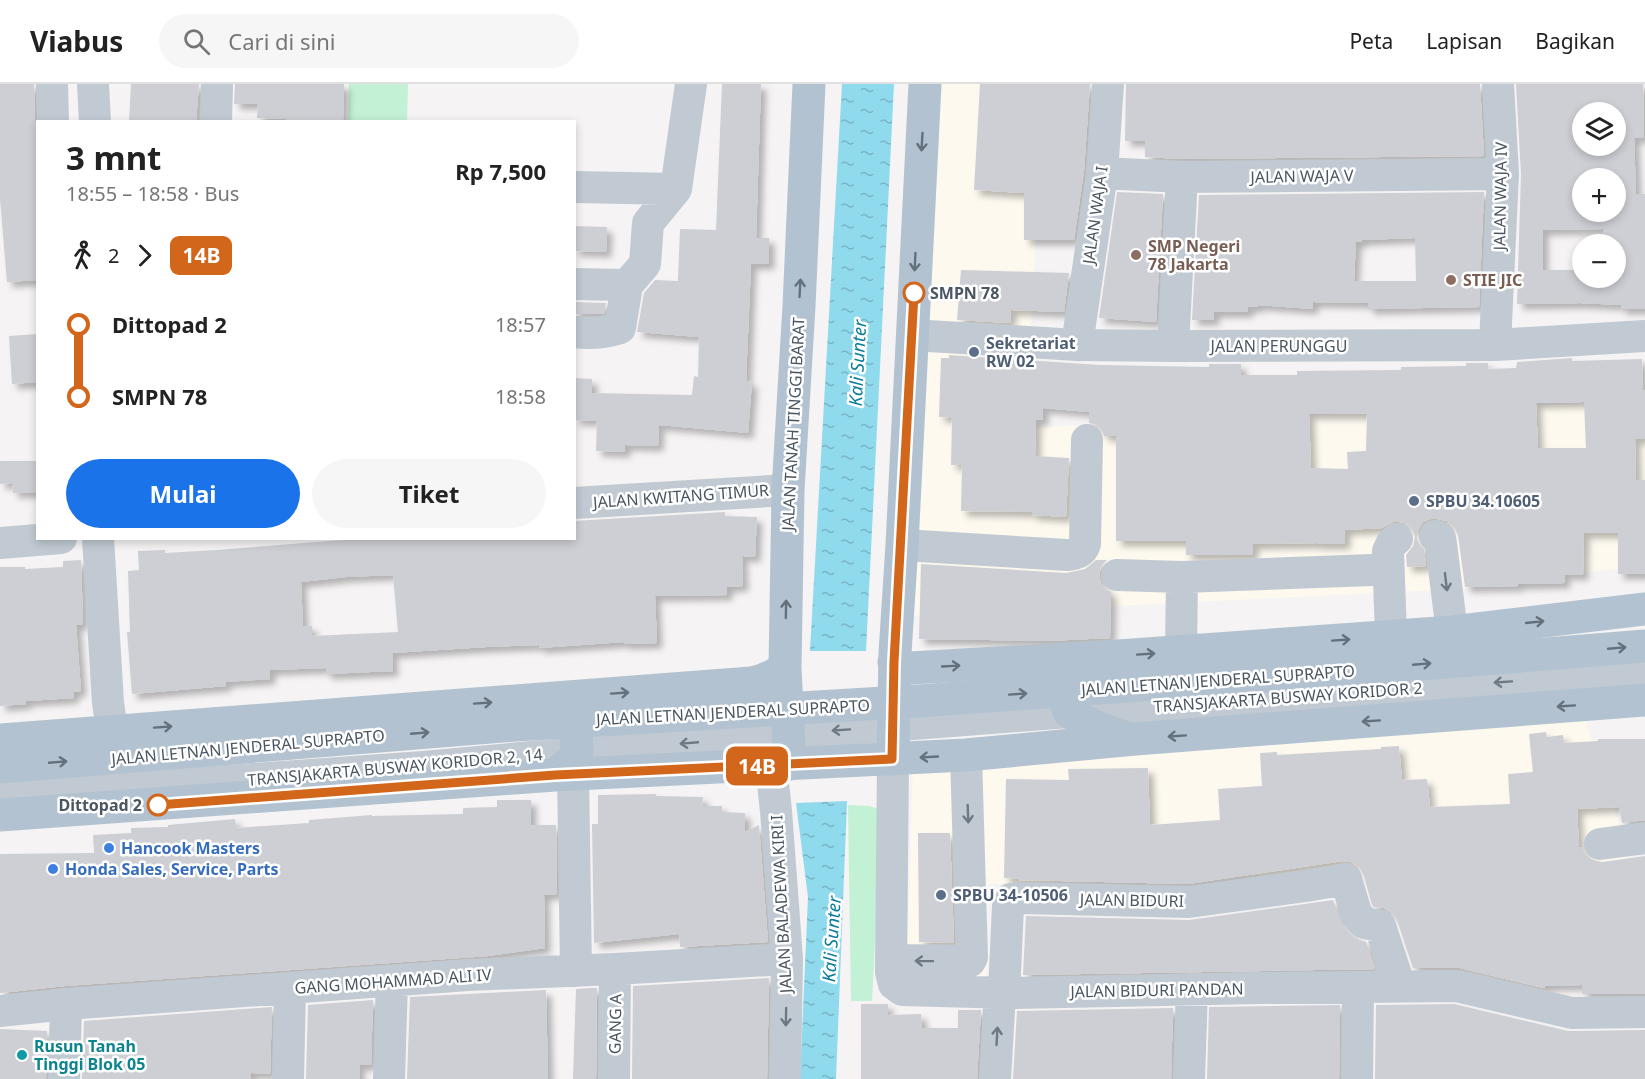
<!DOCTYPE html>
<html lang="id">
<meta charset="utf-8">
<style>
body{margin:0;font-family:"Noto Sans",sans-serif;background:#f6f6f6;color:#222;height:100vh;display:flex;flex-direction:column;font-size:22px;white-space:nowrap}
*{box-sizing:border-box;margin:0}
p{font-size:20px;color:#767676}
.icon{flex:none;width:33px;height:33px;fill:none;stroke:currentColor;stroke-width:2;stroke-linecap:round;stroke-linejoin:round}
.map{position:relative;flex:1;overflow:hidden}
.drawer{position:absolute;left:36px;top:36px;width:540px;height:420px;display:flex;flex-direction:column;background:#fff;border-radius:0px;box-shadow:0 3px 9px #0003}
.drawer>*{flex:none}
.badge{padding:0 12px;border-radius:9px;font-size:21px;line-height:39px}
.buttons{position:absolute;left:1572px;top:18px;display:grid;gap:12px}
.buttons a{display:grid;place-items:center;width:54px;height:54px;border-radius:50%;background:#fff;box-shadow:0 3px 9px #0003;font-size:30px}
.map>.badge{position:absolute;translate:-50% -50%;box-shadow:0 0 0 3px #fff}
.legs{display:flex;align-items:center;gap:9px;height:66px;padding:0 30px;font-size:20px}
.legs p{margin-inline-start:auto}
.head{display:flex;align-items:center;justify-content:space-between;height:102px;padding:0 30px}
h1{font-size:33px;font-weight:700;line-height:45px}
.primary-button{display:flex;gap:12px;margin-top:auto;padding:12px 30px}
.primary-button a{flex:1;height:69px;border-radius:36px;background:#1a73e8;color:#fff;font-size:24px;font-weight:700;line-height:69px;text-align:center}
.primary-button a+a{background:#f6f6f6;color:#222}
ul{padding:0 30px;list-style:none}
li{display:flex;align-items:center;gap:21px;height:72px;font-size:22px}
li i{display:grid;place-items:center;width:9px;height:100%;margin:0 8px;background:currentColor}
li i::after{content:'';width:15px;height:15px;margin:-8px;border:4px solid;border-radius:50%;background:#fff}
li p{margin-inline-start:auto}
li:first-child i{background:linear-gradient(#0000 50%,currentColor 0)}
li:last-child i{background:linear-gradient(currentColor 50%,#0000 0)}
header{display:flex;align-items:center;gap:36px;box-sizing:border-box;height:84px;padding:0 30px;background:#fff;border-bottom:2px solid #e0e0e0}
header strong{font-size:28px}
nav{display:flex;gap:33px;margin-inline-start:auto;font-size:21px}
.search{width:420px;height:54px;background:#f6f6f6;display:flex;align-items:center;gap:15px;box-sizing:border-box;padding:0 21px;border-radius:33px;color:#767676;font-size:22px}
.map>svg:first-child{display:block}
.commercial{fill:#fdf9ef}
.park{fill:#c3f1d5}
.water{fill:url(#water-ripples)}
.building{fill:#cdcfd5;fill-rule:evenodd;filter:url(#shadow)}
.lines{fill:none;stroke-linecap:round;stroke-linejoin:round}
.minor{stroke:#c1cad2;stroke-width:32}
.major{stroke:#b3c2d1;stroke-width:33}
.major-bridge{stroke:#b3c2d1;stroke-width:33}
.oneway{stroke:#64717d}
.oneway2{stroke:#6e7983}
.line-1-casing{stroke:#fff;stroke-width:14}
.line-1{stroke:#d2661b;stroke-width:9}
.education-dot{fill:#8d6e63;stroke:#fff;stroke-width:2}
.stop-1-dot{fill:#fff;stroke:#d2661b;stroke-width:3}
.service-dot{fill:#5c6f8a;stroke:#fff;stroke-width:2}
.shop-dot{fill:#3f7fe0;stroke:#fff;stroke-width:2}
.culture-dot{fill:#0f9aa8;stroke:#fff;stroke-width:2}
.labels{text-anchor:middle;stroke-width:5;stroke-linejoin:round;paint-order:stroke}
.street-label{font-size:16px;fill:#4a5661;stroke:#fff}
.education-label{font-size:16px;font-weight:bold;fill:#785e54;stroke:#fff;text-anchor:start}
.stop-label{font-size:16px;font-weight:bold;fill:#4a5661;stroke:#fff;text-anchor:start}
.service-label{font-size:16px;font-weight:bold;fill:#4e5e75;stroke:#fff;text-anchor:start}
.shop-label{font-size:16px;font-weight:bold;fill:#366cbe;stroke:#fff;text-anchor:start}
.culture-label{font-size:16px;font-weight:bold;fill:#0d838f;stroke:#fff;text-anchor:start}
.water-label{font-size:18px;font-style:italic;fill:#0c7c9b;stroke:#fff}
</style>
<header>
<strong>Viabus</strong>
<div class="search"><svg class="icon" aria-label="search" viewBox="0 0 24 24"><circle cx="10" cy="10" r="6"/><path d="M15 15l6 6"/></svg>Cari di sini</div>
<nav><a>Peta</a><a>Lapisan</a><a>Bagikan</a></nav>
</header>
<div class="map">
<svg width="1645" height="995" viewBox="0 0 1645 995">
<defs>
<pattern id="water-ripples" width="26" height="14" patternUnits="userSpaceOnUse" patternTransform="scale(1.5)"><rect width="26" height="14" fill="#90daee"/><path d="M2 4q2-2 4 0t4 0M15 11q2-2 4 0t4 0" fill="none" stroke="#78b4c4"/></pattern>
<filter id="shadow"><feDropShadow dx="5.5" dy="5.5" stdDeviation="3" flood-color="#0004"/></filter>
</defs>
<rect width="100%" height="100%" fill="#f5f3f3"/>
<path class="commercial" d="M939,0H1045L1025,344L1645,317V481L1461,505L906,532Z
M1580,621L1645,819L1420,786L988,800L986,898L907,893L913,674Z"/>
<path class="park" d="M349,0H408L407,37H348Z
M848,721L869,722L882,726L872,917H851Z"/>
<path class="water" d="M842,0H894L866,567H810Z
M847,717L836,995H800L808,813L796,719Z"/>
<path class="building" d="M0,0H34L35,38L38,47V196L7,198L0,115Z
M131,0H199L196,38H129Z
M235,0H344L343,37L257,34L258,20H234Z
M722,0H761L756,154H769V180H751L746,297L752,298L748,349L659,341L658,362L625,361V368L596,367L597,337L574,336V294L592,295V309L692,311L694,292L698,293L699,253L637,248L644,209L655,196L678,197L680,145L716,146Z
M980,0H1090L1084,87L1074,156H1024V109L974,106Z
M1126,0H1480L1484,72L1182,75L1145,73V57H1125Z
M1516,0H1643L1644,54H1634L1636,110H1645V225H1621V221L1580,219L1517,220L1521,90ZM1582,28H1616V62H1582ZM1582,94H1616V128H1582ZM1603,145V160H1616V194H1582V186H1543V146Z
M1117,108L1163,110L1156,238L1099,234Z
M1484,108L1479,223L1368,225V219L1313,218V225L1258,221V223H1248V228H1214V236H1192L1199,111ZM1415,154L1416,197H1354L1356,158H1362V156Z
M574,142L607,143L606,168L574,167Z
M961,186L1069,189L1064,228L1011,226L1010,239L957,236Z
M574,218L606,219L604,230H574Z
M38,250V298L12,300L9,252Z
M949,271L1100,281L1209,283V280H1241V291H1297V287L1401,286V283L1466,282V279H1488V285L1516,284L1517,278L1572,274V277L1642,275L1643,306H1645V355H1635L1636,396H1645V490H1618V449H1584L1583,491L1564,490L1565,499L1518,500V502L1465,503L1458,451L1454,443L1447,437L1433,434L1423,438L1418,446L1417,455L1421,463L1424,465L1426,482L1407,483L1406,471L1413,462L1415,452L1411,444L1404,439L1395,437L1382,444L1345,446V460H1316V459L1253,460V471H1186V457H1116V352H1104L1102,347L1097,341L1089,339V328L1043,324V336H1036L1035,372L1069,374L1066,433L1032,431V428L961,427L962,381H951L952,334L939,333L941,274H949ZM1584,318L1586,364H1538L1536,319ZM1309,330H1367L1366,367L1347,368L1348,385L1311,384Z
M0,377H36V408L13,409L12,399L0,400Z
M725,428V432L757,433L755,473L742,472L743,502L727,503V511L655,512L657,559L624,560V558L539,564V561L486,563L392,569L393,587L326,590V584L270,586V595L225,598L226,602L132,610L127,548H130L128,487L139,486L138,467L165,466V469L217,466L367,454H574V437ZM393,491L398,548L312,552V542H303L301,498L346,493Z
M81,476L83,540L76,541L81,607L73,608L74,614L26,617V620L0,622V483H25V485L63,483V477Z
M1096,476H1107L1101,482L1099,491L1101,500L1107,506L1111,508L1110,554L1048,557L919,555L921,480L1066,489L1085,485Z
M1546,648L1547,653L1563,651L1564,659L1598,657V655H1645V736L1622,739L1619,723L1577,725L1579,763H1582L1585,770L1593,776L1602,778L1645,772V910H1582V901L1545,902L1544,904L1460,884H1413L1397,836L1391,828L1384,824L1374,823L1372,821L1363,789L1358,782L1351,778L1343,777L1188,800L1018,796V795L1004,794L1006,695L1069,696L1068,685L1148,684L1150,741L1220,736L1218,705L1262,702L1260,669L1277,668V671L1346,667L1381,665V663L1399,662L1402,696L1427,695L1430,723L1510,720L1508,690L1533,688L1529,650Z
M656,710V712L703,713L702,722H722V728L745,729V748L759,741L768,858L680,863L679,850L594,859L592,740H598V711Z
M497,716H531V741H556L557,810L544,811L545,864L488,872L65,902L0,909V770L94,769L93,751L131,749V744L168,743V741L235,735L236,744L309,739V736L372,731V732L463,730V724L497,723Z
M918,749H950L954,859L919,858Z
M1333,816L1342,840L1351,851L1360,856L1366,858L1375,885L1023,891L1026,832L1189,836Z
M769,894L767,995H632L633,902Z
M592,904H597L596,995H573L576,905Z
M546,906L548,995H407L410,913Z
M373,916L371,981H359L360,995H306L308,921Z
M861,920H888V931L921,930L922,944H958V926H981L977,995H861Z
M1454,920L1568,947L1645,946V995H1375L1376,921Z
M1340,921L1339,995H1207L1209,923Z
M272,923L270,990L251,989L250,995H82L84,937Z
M1173,924L1171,995H1013L1017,927Z
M0,945L47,947L46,995H0Z"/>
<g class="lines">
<path class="minor" d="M52,0L53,38
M93,0L95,38
M216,38L217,0
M1102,89L1182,93L1503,90
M574,103L676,105
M574,200L627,201L645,180L648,139L676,105L691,0
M574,248C590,250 605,249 620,244L627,201
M912,251L1077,261L1173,262L1495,261L1645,252
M1077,261L1102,89L1108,0
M1495,261L1503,90L1498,0
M1173,262L1182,93
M574,419L788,406
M1435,452L1440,454L1441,460L1452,548
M98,454L108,619L112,646
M0,459L61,454
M902,461L1067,471C1076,470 1082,469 1085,460L1087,356
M1117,491L1182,493
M1391,552L1388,467L1392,459L1397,455
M1181,567L1182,493L1372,486
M893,675L891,888L894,900L902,906L1012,909L1259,904L1456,902L1572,929L1645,928
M771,681L776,727L787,875L785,995
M573,690L576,887
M0,713L423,683L771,651L1069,628L1645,588
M1600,760L1645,754
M891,876L970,877L972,873L966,671
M1004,909L1008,822L1011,815L1019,814L1189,818L1306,802L1346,795L1356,829L1364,839L1380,842L1400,903
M0,927L66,920L468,891L615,885L787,875
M64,995L66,920
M288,995L290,904
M389,995L392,897
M614,995L615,885
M995,995L1000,909
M1189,995L1192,905
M1357,995L1358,903"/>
<path class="major" d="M894,578L902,583L910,584L1104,573L1452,548L1645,525
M1078,585C1060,601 1063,607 1069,628C1087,640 1104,647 1125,653
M0,656L751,599C764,597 774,592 785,584
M893,675L895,569L902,461L925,0
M790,680L785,584L788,406L799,222L809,0
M555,691L573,676L577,668L576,631L569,618L563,614
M0,731L555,691L966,671L1135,655L1645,616"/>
<path class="major-bridge" d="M0,683L515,641L918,617L1297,590L1645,562"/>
</g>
<defs><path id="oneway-shaft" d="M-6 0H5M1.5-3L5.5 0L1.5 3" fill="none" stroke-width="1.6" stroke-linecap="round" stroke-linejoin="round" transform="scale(1.5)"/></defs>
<g class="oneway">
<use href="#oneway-shaft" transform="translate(922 58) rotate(93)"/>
<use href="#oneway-shaft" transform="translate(915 178) rotate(93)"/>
<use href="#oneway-shaft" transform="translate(800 204) rotate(-87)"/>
<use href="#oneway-shaft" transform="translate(786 525) rotate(-89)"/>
<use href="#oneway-shaft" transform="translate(1535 538) rotate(-6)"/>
<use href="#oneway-shaft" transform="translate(1341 556) rotate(-4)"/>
<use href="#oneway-shaft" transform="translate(1617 564) rotate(-5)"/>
<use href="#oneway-shaft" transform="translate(1146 570) rotate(-4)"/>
<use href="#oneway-shaft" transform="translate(1422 580) rotate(-5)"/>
<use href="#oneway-shaft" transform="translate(951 582) rotate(-3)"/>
<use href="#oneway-shaft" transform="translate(620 609) rotate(-4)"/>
<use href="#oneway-shaft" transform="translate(1018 610) rotate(-4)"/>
<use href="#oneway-shaft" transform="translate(483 619) rotate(-4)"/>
<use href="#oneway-shaft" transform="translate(1566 622) rotate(176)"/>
<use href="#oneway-shaft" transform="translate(1371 637) rotate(176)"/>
<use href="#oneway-shaft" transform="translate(163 643) rotate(-4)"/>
<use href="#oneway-shaft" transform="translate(420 649) rotate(-5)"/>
<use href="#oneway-shaft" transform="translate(1177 652) rotate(176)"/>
<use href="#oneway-shaft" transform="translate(929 673) rotate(177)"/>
<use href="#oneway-shaft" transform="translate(58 678) rotate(-5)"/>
</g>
<g class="oneway2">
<use href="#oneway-shaft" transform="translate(1446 498) rotate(83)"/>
<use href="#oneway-shaft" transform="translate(1503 598) rotate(176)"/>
<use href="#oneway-shaft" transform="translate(841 646) rotate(176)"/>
<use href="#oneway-shaft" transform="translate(689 659) rotate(175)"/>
<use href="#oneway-shaft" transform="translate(968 730) rotate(88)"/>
<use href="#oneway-shaft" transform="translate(924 877) rotate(-179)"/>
<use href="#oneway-shaft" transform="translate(786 933) rotate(91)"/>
<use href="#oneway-shaft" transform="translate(997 952) rotate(-87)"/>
</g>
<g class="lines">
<g class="line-1-casing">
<path id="line-1" d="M158,721L555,691L892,675L894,578L914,209"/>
</g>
<use href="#line-1" class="line-1"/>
</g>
<g class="education-dot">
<circle cx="1136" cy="171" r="6"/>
<circle cx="1451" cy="196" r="6"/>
</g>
<g class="stop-1-dot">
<circle cx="914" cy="209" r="10"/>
<circle cx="158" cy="721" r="10"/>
</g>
<g class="service-dot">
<circle cx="974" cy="268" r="6"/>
<circle cx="1414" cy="417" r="6"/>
<circle cx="941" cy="811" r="6"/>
</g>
<g class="shop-dot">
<circle cx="109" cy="764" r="6"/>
<circle cx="53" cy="785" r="6"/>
</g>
<circle class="culture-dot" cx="22" cy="971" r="6"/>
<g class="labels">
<g class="street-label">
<text transform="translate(1302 92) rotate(-1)" y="6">JALAN WAJA V</text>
<text transform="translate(1500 112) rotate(-89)" y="6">JALAN WAJA IV</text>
<text transform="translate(1095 131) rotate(-82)" y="6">JALAN WAJA I</text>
<text x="1279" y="268">JALAN PERUNGGU</text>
<text transform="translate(793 340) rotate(-87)" y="6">JALAN TANAH TINGGI BARAT</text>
<text transform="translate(681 412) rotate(-4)" y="6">JALAN KWITANG TIMUR</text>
<text transform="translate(1218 596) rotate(-4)" y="6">JALAN LETNAN JENDERAL SUPRAPTO</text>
<text transform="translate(1288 613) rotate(-4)" y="6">TRANSJAKARTA BUSWAY KORIDOR 2</text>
<text transform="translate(733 628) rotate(-3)" y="6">JALAN LETNAN JENDERAL SUPRAPTO</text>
<text transform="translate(248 663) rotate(-5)" y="6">JALAN LETNAN JENDERAL SUPRAPTO</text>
<text transform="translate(395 683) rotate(-5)" y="6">TRANSJAKARTA BUSWAY KORIDOR 2, 14</text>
<text transform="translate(1132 816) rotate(1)" y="6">JALAN BIDURI</text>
<text transform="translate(781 820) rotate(-93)" y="6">JALAN BALADEWA KIRI I</text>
<text transform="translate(393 897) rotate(-4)" y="6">GANG MOHAMMAD ALI IV</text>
<text transform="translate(1157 906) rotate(-1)" y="6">JALAN BIDURI PANDAN</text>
<text transform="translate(615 940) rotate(-89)" y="6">GANG A</text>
</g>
<g class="education-label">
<text x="1148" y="168">SMP Negeri<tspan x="1148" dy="18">78 Jakarta</tspan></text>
<text x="1463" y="202">STIE JIC</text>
</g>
<g class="stop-label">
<text x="930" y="215">SMPN 78</text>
<text x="142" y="727" text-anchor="end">Dittopad 2</text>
</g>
<g class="service-label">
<text x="986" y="265">Sekretariat<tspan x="986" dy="18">RW 02</tspan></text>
<text x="1426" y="423">SPBU 34.10605</text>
<text x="953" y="817">SPBU 34-10506</text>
</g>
<g class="shop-label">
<text x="121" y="770">Hancook Masters</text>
<text x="65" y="791">Honda Sales, Service, Parts</text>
</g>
<g class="culture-label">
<text x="34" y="968">Rusun Tanah<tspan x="34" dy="18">Tinggi Blok 05</tspan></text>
</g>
<g class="water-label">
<text transform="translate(858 279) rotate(-87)" y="6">Kali Sunter</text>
<text transform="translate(832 855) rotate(-86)" y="6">Kali Sunter</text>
</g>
</g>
</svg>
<div class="buttons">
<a><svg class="icon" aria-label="layers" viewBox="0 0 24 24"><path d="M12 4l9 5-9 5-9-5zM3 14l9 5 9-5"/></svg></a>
<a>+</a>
<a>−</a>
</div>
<b class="badge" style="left:757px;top:682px;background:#d2661b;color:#fff">14B</b>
<section class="drawer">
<div class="head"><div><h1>3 mnt</h1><p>18:55 – 18:58 · Bus</p></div><b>Rp 7,500</b></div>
<div class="legs"><svg class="icon" aria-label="walk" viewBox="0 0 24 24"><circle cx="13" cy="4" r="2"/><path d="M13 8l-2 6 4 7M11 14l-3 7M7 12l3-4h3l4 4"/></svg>2<svg class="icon" aria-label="forward" viewBox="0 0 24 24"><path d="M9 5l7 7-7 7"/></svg><b class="badge" style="background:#d2661b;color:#fff">14B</b></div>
<ul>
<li><i style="color:#d2661b"></i><b>Dittopad 2</b><p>18:57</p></li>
<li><i style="color:#d2661b"></i><b>SMPN 78</b><p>18:58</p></li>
</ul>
<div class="primary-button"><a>Mulai</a><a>Tiket</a></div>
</section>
</div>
